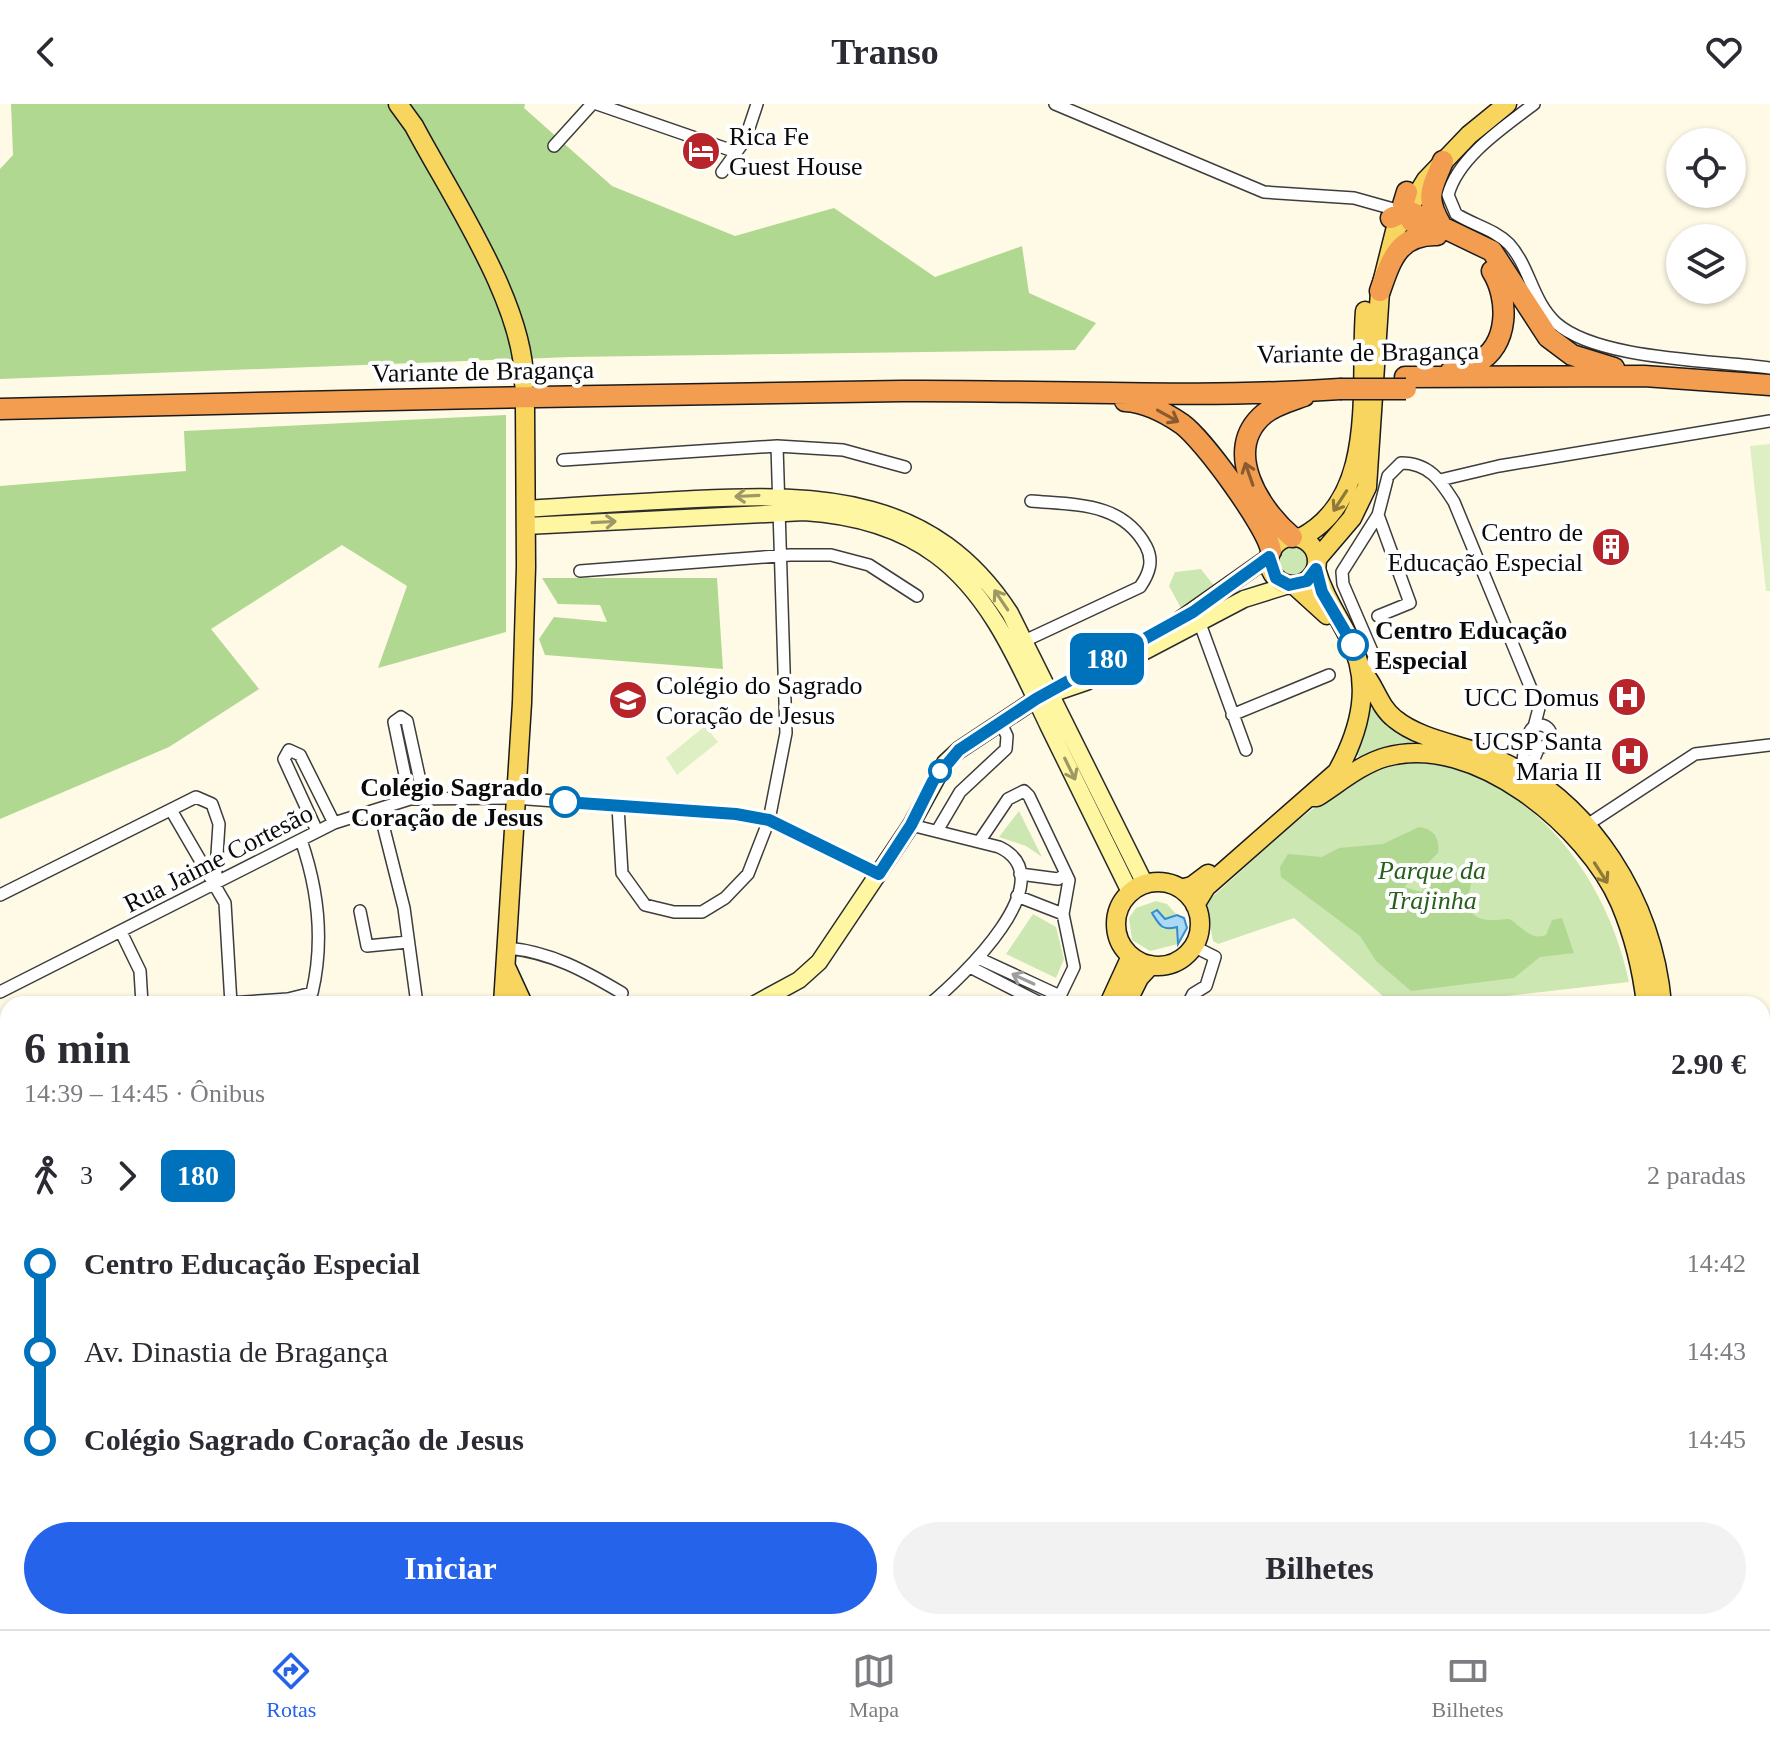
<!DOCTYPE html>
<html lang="pt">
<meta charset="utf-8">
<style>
body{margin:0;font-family:Georgia,serif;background:#f2f2f3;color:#2b2b33;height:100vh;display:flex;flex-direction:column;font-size:30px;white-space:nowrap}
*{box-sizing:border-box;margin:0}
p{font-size:26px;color:#7c7c81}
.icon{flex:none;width:44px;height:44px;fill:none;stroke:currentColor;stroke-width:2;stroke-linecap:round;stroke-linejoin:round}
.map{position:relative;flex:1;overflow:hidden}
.drawer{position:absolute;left:0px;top:892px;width:1770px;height:634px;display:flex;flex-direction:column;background:#fff;border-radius:24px 24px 0 0;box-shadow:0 2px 6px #0004}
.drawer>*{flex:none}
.badge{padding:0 16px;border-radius:12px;font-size:28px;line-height:52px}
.buttons{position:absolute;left:1666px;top:24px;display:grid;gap:16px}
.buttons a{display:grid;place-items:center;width:80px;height:80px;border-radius:50%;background:#fff;box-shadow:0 2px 6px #0004;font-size:40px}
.map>.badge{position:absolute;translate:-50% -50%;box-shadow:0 0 0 4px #fff}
.legs{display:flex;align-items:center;gap:12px;height:88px;padding:0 24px;font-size:26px}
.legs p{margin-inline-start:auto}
.headline{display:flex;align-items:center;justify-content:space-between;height:136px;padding:0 24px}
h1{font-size:44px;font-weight:600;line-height:60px}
.action{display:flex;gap:16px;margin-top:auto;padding:16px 24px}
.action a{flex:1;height:92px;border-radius:48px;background:#2563eb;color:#fff;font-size:32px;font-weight:600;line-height:92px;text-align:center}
.action a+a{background:#f2f2f3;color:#2b2b33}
ul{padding:0 24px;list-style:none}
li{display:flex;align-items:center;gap:28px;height:88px;font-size:30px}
li i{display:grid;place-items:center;width:12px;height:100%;margin:0 10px;background:currentColor}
li i::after{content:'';width:20px;height:20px;margin:-10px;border:6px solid;border-radius:50%;background:#fff}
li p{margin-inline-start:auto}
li:first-child i{background:linear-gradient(#0000 50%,currentColor 0)}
li:last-child i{background:linear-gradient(currentColor 50%,#0000 0)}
header{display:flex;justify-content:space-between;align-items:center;height:104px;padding:0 24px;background:#fff;font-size:36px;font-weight:600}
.tab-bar{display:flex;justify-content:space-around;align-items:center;height:112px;border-top:2px solid #e1e1e2;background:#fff;font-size:22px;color:#7c7c81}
.tab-bar a{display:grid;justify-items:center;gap:4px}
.tab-bar .selected{color:#2563eb}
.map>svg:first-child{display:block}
.green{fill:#cde7b2}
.forest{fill:#b0d891}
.pitch{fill:#dfefc4}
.water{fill:#acd9f5;stroke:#348ccb;stroke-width:2}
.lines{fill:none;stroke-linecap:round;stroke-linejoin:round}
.street-casing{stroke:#3d3d3d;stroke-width:14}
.secondary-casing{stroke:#2c2c2c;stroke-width:19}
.primary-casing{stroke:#1b1b1b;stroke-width:21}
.highway-casing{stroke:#1b1b1b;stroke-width:23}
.street{stroke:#fff;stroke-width:11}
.secondary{stroke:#fff6a2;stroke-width:16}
.primary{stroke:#f8d55e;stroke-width:18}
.highway{stroke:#f39d50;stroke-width:20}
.highway-bridge-casing{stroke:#1b1b1b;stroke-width:23;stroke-linecap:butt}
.highway-bridge{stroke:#f39d50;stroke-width:20}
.oneway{stroke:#8a5b30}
.oneway2{stroke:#9d9865}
.oneway3{stroke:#8d7a38}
.oneway4{stroke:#9d9d9d}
.line-1-casing{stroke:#fff;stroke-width:18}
.line-1{stroke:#0072bc;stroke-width:12}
.stop-1-dot{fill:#fff;stroke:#0072bc;stroke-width:4}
.labels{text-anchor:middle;stroke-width:8;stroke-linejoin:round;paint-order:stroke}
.poi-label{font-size:26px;fill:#0a0a0a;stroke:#fff;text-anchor:end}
.street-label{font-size:26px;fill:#0a0a0a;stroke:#fff}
.stop-label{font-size:26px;font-weight:bold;fill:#0a0a0a;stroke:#fff;text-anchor:start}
.park-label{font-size:26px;font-style:italic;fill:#295f1c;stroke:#fff}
</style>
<header><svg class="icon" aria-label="back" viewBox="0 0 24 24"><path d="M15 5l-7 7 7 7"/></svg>Transo<svg class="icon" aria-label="heart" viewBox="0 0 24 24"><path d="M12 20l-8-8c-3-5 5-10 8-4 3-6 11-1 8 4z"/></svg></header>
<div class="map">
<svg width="1770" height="1525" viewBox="0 0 1770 1525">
<rect width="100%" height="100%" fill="#fffae6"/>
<path class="green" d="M1274 458a18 18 0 1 1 36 0a18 18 0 1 1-36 0Z
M1201,465L1215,483L1182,506L1169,482L1175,468Z
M1369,603L1449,643L1362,656L1354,648Z
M1412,658C1528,665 1607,772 1629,878L1435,900H1392L1294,814L1218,840L1213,837L1206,798C1264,749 1334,669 1412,658Z
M1019,707L1042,753L1026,742L999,733Z
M1156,797L1167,800L1177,811L1168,816L1152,810L1163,825L1177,823L1178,840L1150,847L1132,836L1129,814L1136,804Z
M1033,810L1056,823L1064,855L1056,874L1006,850Z"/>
<path class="forest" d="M11,0H525L524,4L612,82L735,132L834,104L935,173L1022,142L1029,189L1096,219L1075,246L570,253L0,275V65L13,51Z
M506,311V528L378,564L407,482L342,441L211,525L259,585L169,643L0,715V382L186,367L184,327Z
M542,474H717L723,565L545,551L539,535L554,513L607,518L600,501L558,500Z
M1419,723C1434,725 1440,734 1438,749L1404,783L1421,788L1444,766L1461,767L1472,776L1466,802C1478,820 1491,816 1509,815C1522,822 1530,837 1546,831L1552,816L1562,814L1574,849L1540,853L1514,874L1411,887L1376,857L1360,832L1281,773L1280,763L1288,750L1322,753L1339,744L1383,740Z
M1770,1458V1525H1749L1750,1518H1762V1471Z"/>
<path class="pitch" d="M1770,340V487H1766L1750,342Z
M705,622L718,638L677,671L666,654Z"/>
<path class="water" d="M1157,806L1165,815L1177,811L1184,814L1187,824L1178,840L1177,823C1162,827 1160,822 1152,809Z"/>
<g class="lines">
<g class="street-casing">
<path id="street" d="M597,0L736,48
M1055,0L1264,88L1354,94L1404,108
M1534,0C1504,23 1458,53 1448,91L1456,110C1473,121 1494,125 1509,140C1530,163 1532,197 1556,219C1598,256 1712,256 1770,264
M554,42L592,0
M722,68L745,36L757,0
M563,356L777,342L843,346L905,363
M1440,376L1499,362L1770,317
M1378,411L1410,499L1378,512
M580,467L790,451H831L869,461L917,492
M1199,517L1246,646
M1018,540L1140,483C1149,470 1154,457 1146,442C1122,398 1076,401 1031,397
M1358,567L1372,561L1374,552L1343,480L1342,468L1378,411L1388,372L1401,359C1429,359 1440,376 1454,398L1539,604L1534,623
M1232,611L1329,571
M1529 632a11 11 0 1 1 22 0a11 11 0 1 1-22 0Z
M1517,669L1533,657L1539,643
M1521,671L1524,649L1531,639
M410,695L394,618L401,613L407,617L424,695
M618,703L622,769L645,801L674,808H702L725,794L748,770L769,716L786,629L777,342
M379,705L404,804L417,900
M171,706L225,799L231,900
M911,721L999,743C1067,775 960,875 930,900
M1581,722L1587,721L1695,650L1770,641
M317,727L284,655L289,646L300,651L334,719
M937,727L960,688L1006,645L1007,632L1000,617
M979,738L1008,695L1024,687L1029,692L1069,776L1063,810L1074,863L1060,892
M1020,770L1058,775L1066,770
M0,791L196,693L212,700L219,720L215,781
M1017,792L1063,810
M360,807L367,842L408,838
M121,828L140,867L142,900
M507,844C551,848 585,867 622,889
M978,854L1060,892L1057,900
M970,863L1042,900
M0,888L334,719L410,695L514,694L736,710L769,716L879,770
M230,899L288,895L312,889C324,838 318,785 301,736
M1188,900L1193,890L1206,882L1215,853L1193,842
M1762,968L1770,963
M0,985L8,981
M0,1026L8,1037
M0,1092L8,1098
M0,1119L8,1116
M0,1450L8,1454
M1762,1454L1770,1438
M175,1518L184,1525
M244,1518L256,1525
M384,1518H392
M607,1518L611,1525
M694,1518L697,1525
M1505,1518L1506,1525
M1270,1520L1353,1525
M65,1525L71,1518
M739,1525L742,1518
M1741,1525L1742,1518"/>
</g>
<g class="secondary-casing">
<path id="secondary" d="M526,405C582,401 639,398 696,395C822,389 934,392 1010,509L1145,780
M526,422L804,408C851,411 897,422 936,451C992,492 1020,563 1049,623C1076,678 1103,733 1130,788
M1181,515L1269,453
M755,900L799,876L819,858L911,721L945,659L959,646L1036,595L1086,578L1244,495L1289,481
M0,1164L8,1181
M0,1201L8,1215
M116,1518L117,1525
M982,1518L988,1525
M96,1525L97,1518"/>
</g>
<g class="primary-casing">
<path id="primary" d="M398,0L414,22C451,92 526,202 524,280
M1269 457a24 24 0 1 1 48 0a24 24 0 1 1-48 0Z
M1300,434C1379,394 1359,282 1365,207
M1317,455L1352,414L1367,383L1380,187L1395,127L1426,76L1469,31L1507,0
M1294,481L1327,511
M1361,566C1375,580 1378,602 1395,615C1422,637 1465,641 1496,655C1592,697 1653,798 1662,900
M1310,693H1317C1339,679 1361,660 1386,653C1474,628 1587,723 1620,799C1634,832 1642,865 1646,900
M1116 820a42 42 0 1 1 84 0a42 42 0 1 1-84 0Z
M1181,785L1192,782L1208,770
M1195,801L1206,783L1337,668C1361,625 1373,578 1348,532C1336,509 1323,490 1316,465
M506,863L523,900
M503,900L522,599L526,463L525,304
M1109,900L1131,852
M1126,900L1139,874L1151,861
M1762,1314L1770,1324
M1762,1338L1770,1348
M540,1525V1518
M799,1525L802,1518
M818,1525L821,1518"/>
</g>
<g class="highway-casing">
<path id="highway" d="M1407,88L1403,101L1412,118
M1391,114L1404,108L1413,109L1492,147L1548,233L1572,251L1614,264
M1441,121C1424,92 1432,85 1443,57
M1380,187C1391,155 1399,130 1437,131
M1451,267C1459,265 1468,263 1476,259C1510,242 1509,194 1492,167
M1405,273L1644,272L1770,281
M1125,297C1145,298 1166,309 1182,320C1203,335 1268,424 1271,447
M0,305C301,297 601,291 902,287C1048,286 1194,295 1340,285
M1292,433C1260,406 1221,346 1264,310C1275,301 1290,297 1304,292"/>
</g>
<use href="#street" class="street"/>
<use href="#secondary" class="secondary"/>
<use href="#primary" class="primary"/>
<use href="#highway" class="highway"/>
<g class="highway-bridge-casing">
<path id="highway-bridge" d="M1340,285H1406"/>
</g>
<use href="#highway-bridge" class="highway-bridge"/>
</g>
<defs><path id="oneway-shaft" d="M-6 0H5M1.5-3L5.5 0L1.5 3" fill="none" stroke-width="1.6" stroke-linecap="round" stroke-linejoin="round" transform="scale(2)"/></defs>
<g class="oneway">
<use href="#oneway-shaft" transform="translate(1168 312) rotate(29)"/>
<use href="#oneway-shaft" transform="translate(1249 370) rotate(-109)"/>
</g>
<g class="oneway2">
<use href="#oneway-shaft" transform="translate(747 392) rotate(177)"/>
<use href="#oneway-shaft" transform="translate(604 418) rotate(-3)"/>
<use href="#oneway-shaft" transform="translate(1001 496) rotate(-124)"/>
<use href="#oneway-shaft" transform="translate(1070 665) rotate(64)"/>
</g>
<g class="oneway3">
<use href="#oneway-shaft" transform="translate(1340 397) rotate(123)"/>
<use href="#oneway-shaft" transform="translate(1601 769) rotate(57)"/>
</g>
<use class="oneway4" href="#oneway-shaft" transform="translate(1023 875) rotate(-155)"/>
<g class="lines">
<g class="line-1-casing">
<path id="line-1" d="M565,698L736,710L769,716L879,770L911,721L933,677L959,646L1036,595L1193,508L1269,453L1276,474L1289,481L1307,477L1316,465L1322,488L1353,541"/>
</g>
<use href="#line-1" class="line-1"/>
</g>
<defs>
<g id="hotel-disc" transform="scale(2)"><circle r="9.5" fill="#b72429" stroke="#fff"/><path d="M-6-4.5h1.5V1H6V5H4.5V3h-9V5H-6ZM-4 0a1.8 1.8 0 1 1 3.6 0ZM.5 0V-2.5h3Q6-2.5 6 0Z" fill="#fff"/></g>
<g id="building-disc" transform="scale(2)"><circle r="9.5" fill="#b72429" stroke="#fff"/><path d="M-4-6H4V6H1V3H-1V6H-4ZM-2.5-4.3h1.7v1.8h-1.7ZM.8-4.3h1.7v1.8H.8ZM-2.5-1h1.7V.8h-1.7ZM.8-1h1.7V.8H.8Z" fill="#fff"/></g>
<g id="hospital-disc" transform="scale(2)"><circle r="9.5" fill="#b72429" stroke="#fff"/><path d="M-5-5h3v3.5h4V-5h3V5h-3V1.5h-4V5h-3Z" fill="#fff"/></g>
<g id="school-disc" transform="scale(2)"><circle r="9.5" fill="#b72429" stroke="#fff"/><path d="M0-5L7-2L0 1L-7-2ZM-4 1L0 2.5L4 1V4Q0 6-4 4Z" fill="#fff"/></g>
</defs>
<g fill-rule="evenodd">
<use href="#hotel-disc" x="701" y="47"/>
<use href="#building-disc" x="1611" y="443"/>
<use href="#hospital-disc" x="1627" y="593"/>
<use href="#school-disc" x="628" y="596"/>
<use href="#hospital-disc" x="1630" y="652"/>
</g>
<g class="stop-1-dot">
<circle cx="1353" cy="541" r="14"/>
<circle cx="940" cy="667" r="10"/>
<circle cx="565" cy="698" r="14"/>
</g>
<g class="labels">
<g class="poi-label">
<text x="729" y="41" text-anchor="start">Rica Fe<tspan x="729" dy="30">Guest House</tspan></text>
<text x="1583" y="437">Centro de<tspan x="1583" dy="30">Educação Especial</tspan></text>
<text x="656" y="590" text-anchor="start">Colégio do Sagrado<tspan x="656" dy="30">Coração de Jesus</tspan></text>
<text x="1599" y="602">UCC Domus</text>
<text x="1602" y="646">UCSP Santa<tspan x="1602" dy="30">Maria II</tspan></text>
</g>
<g class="street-label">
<text transform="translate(1368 248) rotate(-1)" y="9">Variante de Bragança</text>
<text transform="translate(483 267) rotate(-1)" y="9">Variante de Bragança</text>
<text transform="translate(218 754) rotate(-27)" y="9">Rua Jaime Cortesão</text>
</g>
<g class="stop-label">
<text x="1375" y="535">Centro Educação<tspan x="1375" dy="30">Especial</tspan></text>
<text x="543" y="692" text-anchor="end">Colégio Sagrado<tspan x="543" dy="30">Coração de Jesus</tspan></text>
</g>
<g class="park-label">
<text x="1432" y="775">Parque da<tspan x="1432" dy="30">Trajinha</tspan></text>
</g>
</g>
</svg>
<div class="buttons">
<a><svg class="icon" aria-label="locate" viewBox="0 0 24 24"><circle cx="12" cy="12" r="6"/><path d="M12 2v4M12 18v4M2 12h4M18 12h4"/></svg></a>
<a><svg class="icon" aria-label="layers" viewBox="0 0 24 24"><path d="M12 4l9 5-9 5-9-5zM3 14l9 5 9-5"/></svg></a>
</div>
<b class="badge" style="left:1107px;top:555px;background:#0072bc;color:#fff">180</b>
<section class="drawer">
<div class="headline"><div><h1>6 min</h1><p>14:39 – 14:45 · Ônibus</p></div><b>2.90 €</b></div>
<div class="legs"><svg class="icon" aria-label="walk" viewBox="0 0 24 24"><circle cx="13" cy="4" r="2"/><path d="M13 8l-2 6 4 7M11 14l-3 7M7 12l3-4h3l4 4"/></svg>3<svg class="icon" aria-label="forward" viewBox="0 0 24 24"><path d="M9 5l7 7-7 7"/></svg><b class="badge" style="background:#0072bc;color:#fff">180</b><p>2 paradas</p></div>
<ul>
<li><i style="color:#0072bc"></i><b>Centro Educação Especial</b><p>14:42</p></li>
<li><i style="color:#0072bc"></i><span>Av. Dinastia de Bragança</span><p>14:43</p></li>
<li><i style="color:#0072bc"></i><b>Colégio Sagrado Coração de Jesus</b><p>14:45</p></li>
</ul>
<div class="action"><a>Iniciar</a><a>Bilhetes</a></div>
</section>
</div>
<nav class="tab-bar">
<a class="selected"><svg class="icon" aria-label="directions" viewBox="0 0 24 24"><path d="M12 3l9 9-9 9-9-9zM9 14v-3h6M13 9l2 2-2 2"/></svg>Rotas</a>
<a><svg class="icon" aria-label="map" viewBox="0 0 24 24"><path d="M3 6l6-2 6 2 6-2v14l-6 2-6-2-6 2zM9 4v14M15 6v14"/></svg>Mapa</a>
<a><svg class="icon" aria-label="tickets" viewBox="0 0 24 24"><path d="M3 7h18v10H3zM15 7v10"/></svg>Bilhetes</a>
</nav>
